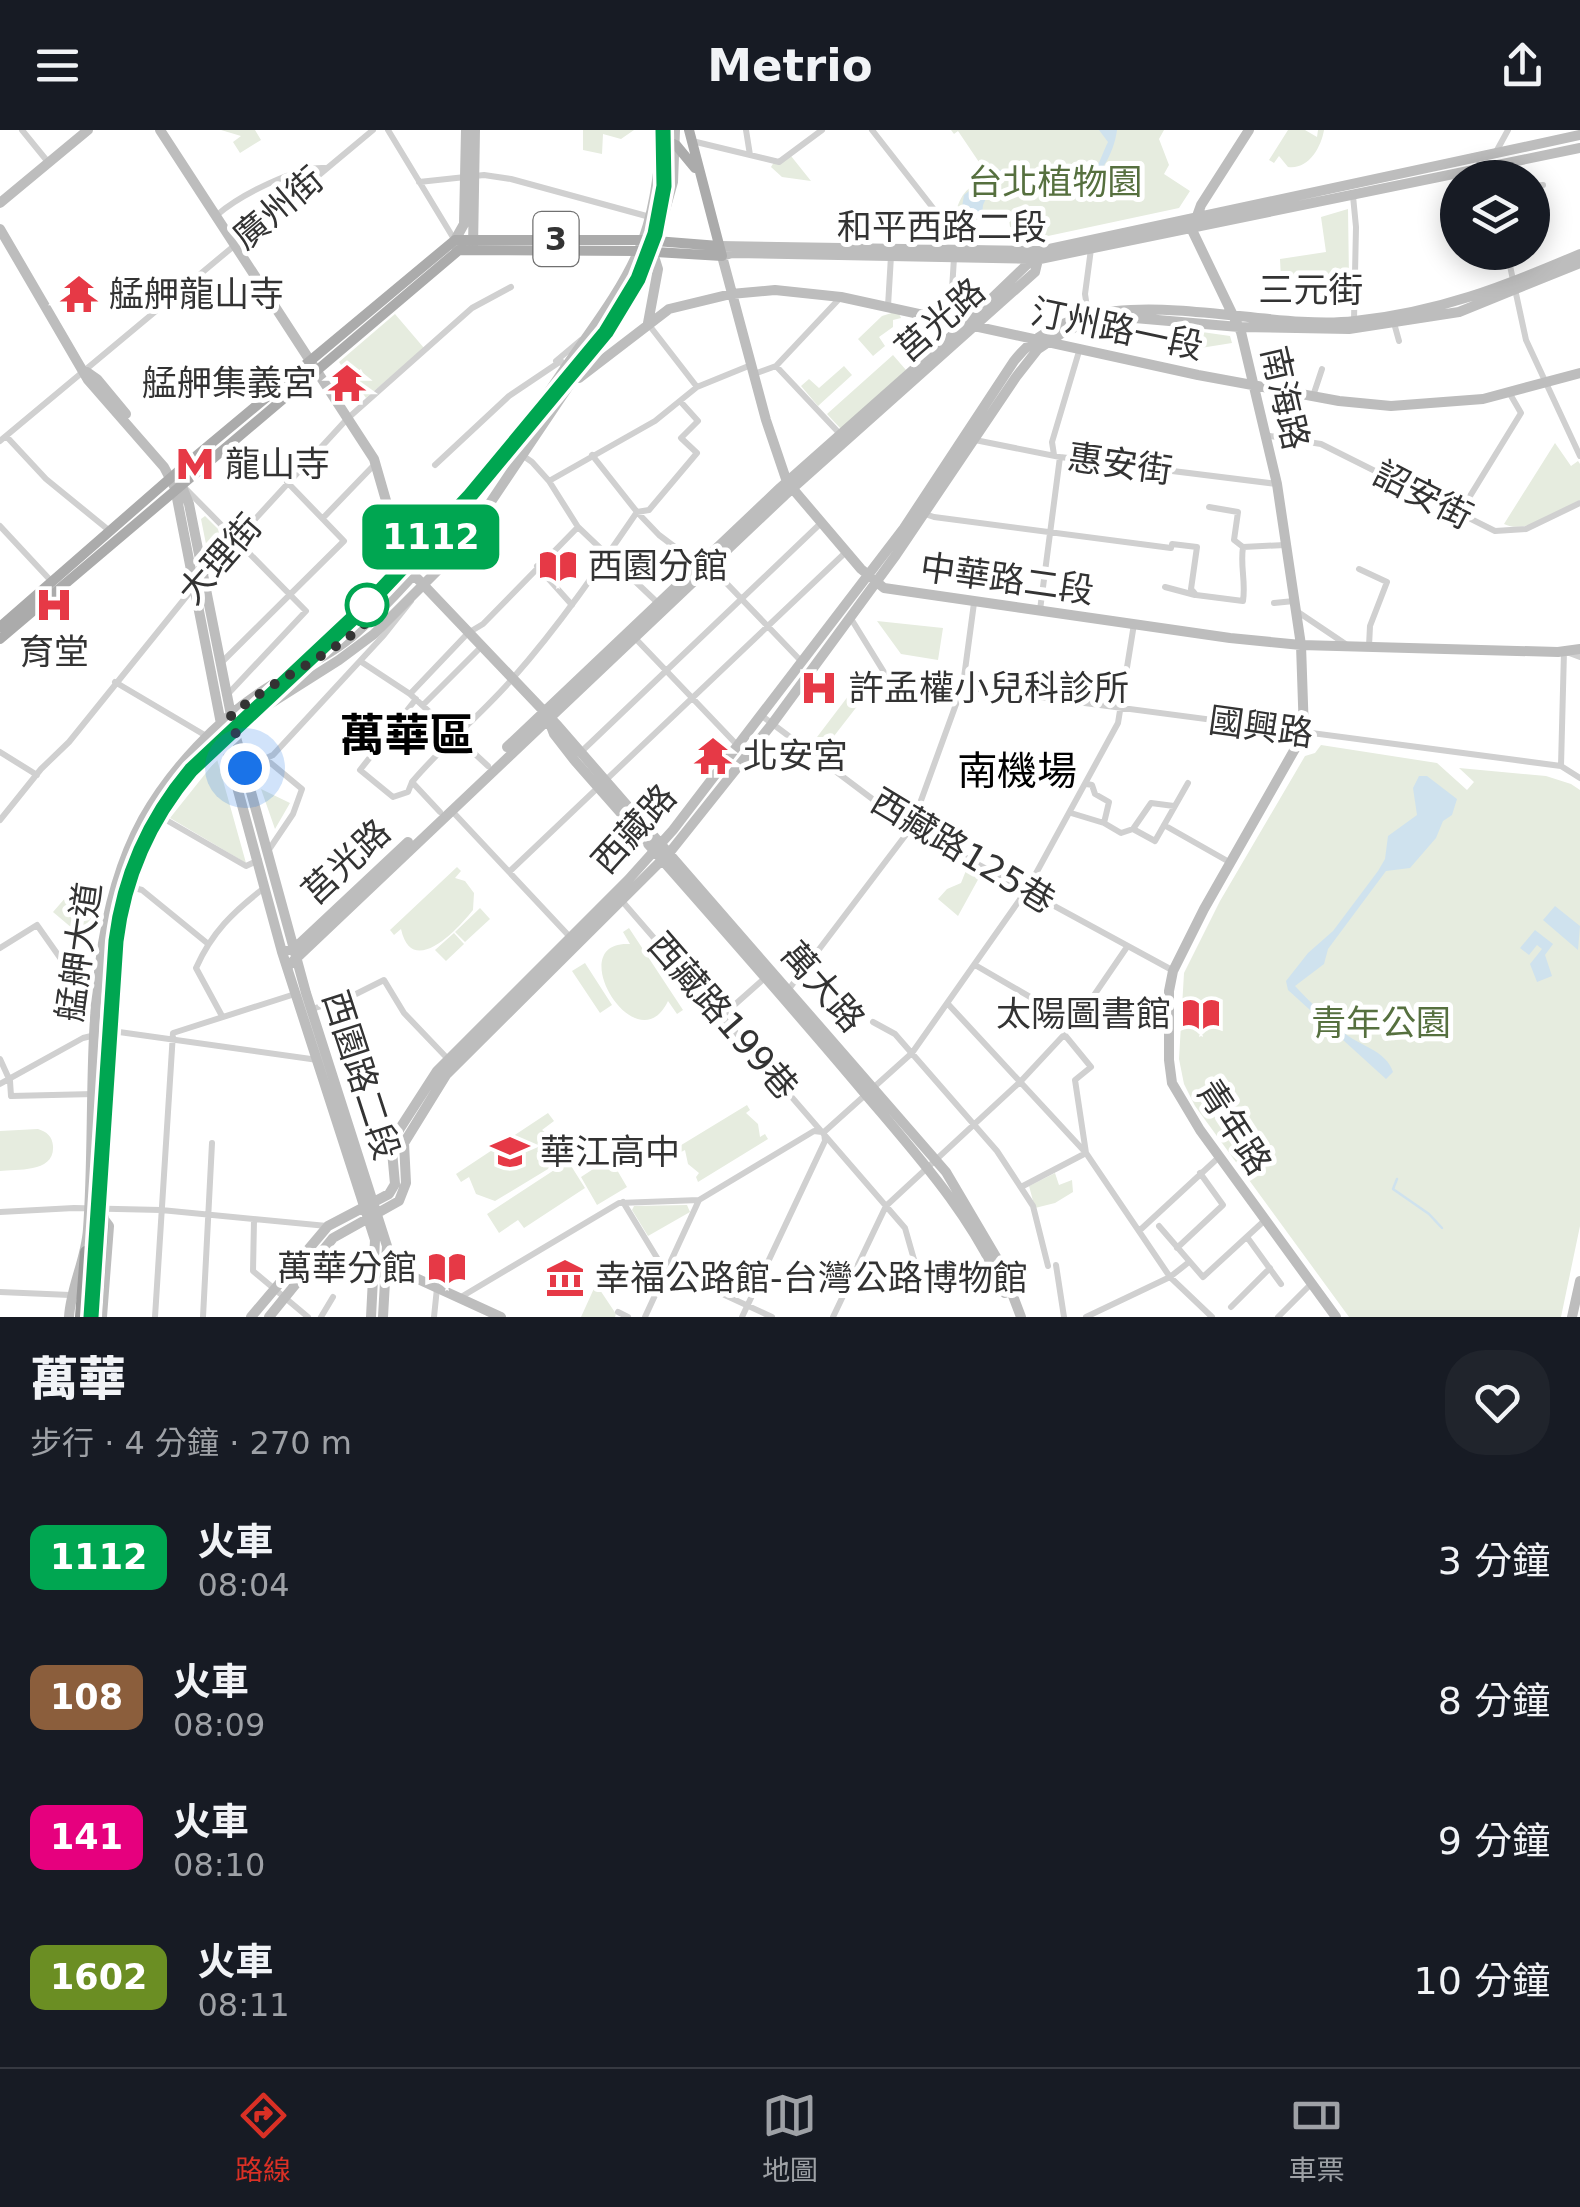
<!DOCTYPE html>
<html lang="zh-TW">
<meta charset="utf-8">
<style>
body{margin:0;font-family:"DejaVu Sans","Noto Sans TC",sans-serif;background:#20242c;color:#f1f3f6;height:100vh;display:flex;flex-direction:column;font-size:38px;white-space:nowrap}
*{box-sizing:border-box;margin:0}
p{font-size:32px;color:#9ea1a6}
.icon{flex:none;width:55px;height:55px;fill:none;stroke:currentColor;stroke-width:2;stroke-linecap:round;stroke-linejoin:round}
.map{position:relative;height:1187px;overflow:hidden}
.panel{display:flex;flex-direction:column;background:#171b24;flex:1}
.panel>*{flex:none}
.badge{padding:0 20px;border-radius:15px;font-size:35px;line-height:65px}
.buttons{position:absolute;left:1440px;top:30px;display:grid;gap:20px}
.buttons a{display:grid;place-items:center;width:110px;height:110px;border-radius:50%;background:#171b24;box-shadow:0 5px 25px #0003;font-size:50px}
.you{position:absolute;width:50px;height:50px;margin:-25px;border:8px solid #fff;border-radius:50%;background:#1a73e8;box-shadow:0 0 0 15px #1a73e833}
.map>.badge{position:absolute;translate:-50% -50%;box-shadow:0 0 0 5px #fff}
.round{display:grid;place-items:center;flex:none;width:105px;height:105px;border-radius:40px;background:#20242c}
.head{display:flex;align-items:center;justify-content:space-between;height:170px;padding:0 30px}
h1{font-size:48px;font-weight:800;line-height:75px}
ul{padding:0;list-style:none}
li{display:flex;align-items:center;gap:30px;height:140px;padding:0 30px}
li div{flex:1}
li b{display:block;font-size:38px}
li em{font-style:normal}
li .badge{min-width:110px;font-weight:700;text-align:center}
header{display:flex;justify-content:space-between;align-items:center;height:130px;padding:0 30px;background:#171b24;font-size:45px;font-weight:800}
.tab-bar{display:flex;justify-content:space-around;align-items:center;height:140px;border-top:2px solid #363941;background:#171b24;font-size:28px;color:#9ea1a6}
.tab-bar a{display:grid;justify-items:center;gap:5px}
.tab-bar .current{color:#d93025}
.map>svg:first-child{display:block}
.green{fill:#e6ecdf}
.water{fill:#cfe2ee}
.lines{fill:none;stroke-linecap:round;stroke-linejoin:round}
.stream{stroke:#cfe2ee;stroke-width:2.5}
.street{stroke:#d0d0d0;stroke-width:6}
.secondary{stroke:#bdbdbd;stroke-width:10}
.primary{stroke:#ababab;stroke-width:10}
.highway{stroke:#9a9a9a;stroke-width:12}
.line-casing{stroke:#fff;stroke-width:22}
.line{stroke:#00a651;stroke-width:15}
.walk{stroke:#333;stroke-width:10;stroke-dasharray:0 18}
.stop-dot{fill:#fff;stroke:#00a651;stroke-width:5}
.labels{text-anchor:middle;stroke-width:10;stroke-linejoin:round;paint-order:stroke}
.shield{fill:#fff;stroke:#707070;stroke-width:2.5}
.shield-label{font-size:32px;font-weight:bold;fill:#333}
.park-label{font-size:35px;fill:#56703f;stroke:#fff}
.street-label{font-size:35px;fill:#333;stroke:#fff}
.poi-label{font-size:35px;fill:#333;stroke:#fff;text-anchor:start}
.quarter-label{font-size:40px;fill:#000;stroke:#fff}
.district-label{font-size:45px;font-weight:bold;fill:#000;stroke:#fff}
</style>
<header><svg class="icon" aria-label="menu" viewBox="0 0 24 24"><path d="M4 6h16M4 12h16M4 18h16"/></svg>Metrio<svg class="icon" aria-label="share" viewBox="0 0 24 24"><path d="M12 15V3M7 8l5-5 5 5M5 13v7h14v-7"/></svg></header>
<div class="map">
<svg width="1580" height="1187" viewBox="0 0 1580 1187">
<rect width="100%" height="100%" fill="#fff"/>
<path class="green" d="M221,0H255L261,10L240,23L233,12L241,6Z
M583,0H634L621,9L603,4L602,24L583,20Z
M951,0H1164L1159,9L1169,35L1164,44L1190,61L1179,78L1048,106L1032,105V98L1010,97L1009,89L966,90L959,87L956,81C965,52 975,61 985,41L958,1L954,4Z
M1288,0H1305L1317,7L1318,0H1324C1321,18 1308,40 1288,37L1279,26L1274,33L1269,30Z
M791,26L811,51L782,47L771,37L774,32Z
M1348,79L1349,148L1281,149L1280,129L1326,122L1321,87Z
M898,181L901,188L893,190V197L879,207L885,216L873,226L858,209L882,186Z
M395,184L424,218L366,268L355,252L364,245L361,239L349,247L339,232Z
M1174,198L1230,206L1232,213L1169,223Z
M893,225L906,240L841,299L827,284Z
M844,236L852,245L818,276L801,256L809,249L819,258Z
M1555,313L1571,336L1578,331L1580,334V370C1558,381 1527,405 1504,394Z
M205,386L228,409L209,429L201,389Z
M877,491L943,498L938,530L901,524Z
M868,540L879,548L824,619L814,611Z
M1321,615L1437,633L1467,660L1474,652L1459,638L1546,646L1571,654L1580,660V1096L1561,1187H1349L1195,976L1184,954L1179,929L1184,843L1220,771L1305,626L1315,623Z
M217,629L246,733L170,688Z
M261,659L290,673L275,699Z
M457,737L461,741L455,748L465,751L474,763L473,780C458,799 412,849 401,799L394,805L390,800Z
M967,738L980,746L958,786L938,769L947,759L961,753Z
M73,759L98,780L79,804L53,782Z
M480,778L490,789L465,812L455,802Z
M629,798L683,880L677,884L668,871C637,937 560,810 630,814L623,802Z
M454,803L464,814L446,831L435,820Z
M585,833L612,875L600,883L572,841Z
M747,975L750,980L746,983L758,994L760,1007L765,1004L768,1009L698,1052L696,1047L699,1043L688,1034L685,1020L681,1022L678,1017Z
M548,983L554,991L542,1000L551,1007L556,1021L548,1039L495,1071L476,1064L469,1047L461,1052L456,1044Z
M38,999C47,1002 52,1006 53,1016C55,1043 17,1039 0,1041V1001Z
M610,1028L627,1057L597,1075L581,1047Z
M568,1031L585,1058L524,1098L518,1090L499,1103L487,1084Z
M1055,1043L1059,1055L1072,1050L1073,1062L1055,1073L1035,1078L1029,1056Z
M687,1075L690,1082L648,1106L632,1080L634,1076Z
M596,1154L616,1184L615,1187H581Z"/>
<path class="water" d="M1099,0H1117C1114,24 1098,53 1075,59L1062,54L996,47L983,75L982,85L974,88L961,83L964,65L996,39L1078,56C1097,47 1099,30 1108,12Z
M1419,646H1427L1457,669L1452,685L1443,691L1436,708L1410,738L1386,741L1328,819L1324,834L1295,856C1310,872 1327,888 1343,902C1359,916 1386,920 1393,942L1386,949L1288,860L1286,851L1308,823L1333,801L1378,741L1385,729L1388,706L1417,685L1413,658Z
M1555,776L1580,796L1578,820L1543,790Z
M1535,800L1553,814L1545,825L1552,846L1537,852L1530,834L1542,819L1537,815L1529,825L1520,818Z"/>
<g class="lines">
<path class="stream" d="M1397,1049L1393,1059L1429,1084L1442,1098"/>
<path class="street" d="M22,0L48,32
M388,0L454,109
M746,0L750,25
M872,0L933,78L935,122
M692,11L779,32L822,0
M1496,22L1508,0
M419,52L484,45L511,49L650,87
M1532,56L1543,55
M1353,66L1356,97L1354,190
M217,85C239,66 296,36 325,38
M1507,122L1526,210L1580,326
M888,176L891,126
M1088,184L1085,164L1091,119
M950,191L954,128
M1394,193L1399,211
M649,195L697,257
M556,231L581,210
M776,236L840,304
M754,244L776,236L840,168
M1313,266L1322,239
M680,271L698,291L681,308L697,323L649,380L637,382L659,405L700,436
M1264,305L1321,314L1495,401L1526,399L1580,373
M6,306L46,349L111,402
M970,309L1060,327L1277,354
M0,311L373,0
M512,318L532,332L549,351L578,397L660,475
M1054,325L1052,312L1080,218
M435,335L509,266L561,231L565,238
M549,351L655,291L697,257L751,235
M185,358L306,481L228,564
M1209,377L1238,382L1234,410L1243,417
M922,383L934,387L1171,418
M1459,384L1521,283L1510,264
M323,388L375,334
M0,396L53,453
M1172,414L1197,417L1191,459L1196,465L1243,471C1246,451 1240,437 1243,417L1285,415
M537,436L572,475
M710,436L801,531
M1359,439L1387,452L1370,496L1369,516
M202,447L347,289L472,178L511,157
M1165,457L1195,465
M1274,473L1294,471
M1040,480L1060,327
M1295,480L1347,515
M850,487L887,547L1561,636L1580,648
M634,507L739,617
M360,531L410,564L488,636
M222,532L344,411L287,352
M115,552L208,607
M410,564L468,503L483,494L578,397
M423,575L481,517
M403,586L440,619
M762,586L911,698L1172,840
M0,622L37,645
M581,622L821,393
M267,630L302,659L293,684L268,721
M1561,636L1564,521L1580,527
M245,638L273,625L384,505L411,471
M412,652L408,662L393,667L360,640L416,569
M1087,654L1092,655L1095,664L1109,672L1104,693L1121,703L1133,699L1155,711L1188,653
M452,681L570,807
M440,682L412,652C443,615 481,585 513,548C559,496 598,439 637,382L592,325
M1071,683L1104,693
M161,687L246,736L259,730
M0,690L41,639L69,612L194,457
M1164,695L1231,733
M1133,699L1151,673L1174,676
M509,742L847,421
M127,756L142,760L207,813
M622,771L905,1098L919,1147L995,1136
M0,818L37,795L94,876
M975,835L1075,893
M789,859L911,698L963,555L974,473
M948,874L1086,1023L1170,1147L1212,1187
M312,879L350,867L384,850L404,883L447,928
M222,886L196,838C212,802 233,782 264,758
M722,886L766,847
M873,892L895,904L997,1021L1033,1076L1048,1136
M0,929L10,951L11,966L94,964
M0,954L83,908L112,901L318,930
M1021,1057L1086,1023L1075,950L1091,937L1064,904
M623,1072L662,1136L772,1187
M0,1082L74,1078L161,1080L327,1096
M254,1090L253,1141L308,1187
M1159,1096L1203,1147L1264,1091
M1139,1101L1218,1028
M1247,1107L1281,1154
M388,1118L410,1143
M1177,1118L1223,1075L1200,1043
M1056,1135L1064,1187
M0,1162L70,1165
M461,1167L619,1073L699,1070
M1231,1177L1270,1138
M618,1182L628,1187
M155,1187L173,903L295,864
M203,1187L212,1013
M321,1187L333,1167
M434,1187L437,1158
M645,1187L699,1070L814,1001L822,1002
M742,1187L825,1011L824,1002L912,923L1028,758L1118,593L1134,494
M833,1187L886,1076L1021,951L1075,893L1127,817
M1086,1187L1170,1147L1189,1132
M1278,1187L1311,1154"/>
<path class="secondary" d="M160,0L374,329L400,419L414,445L558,596L946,1042L1002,1137L1021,1187
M1249,0L1201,75L1192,100L1241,202L1277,354L1301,515L1304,603L1204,779L1173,841L1169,861V930L1172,953L1200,1000L1336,1187
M1580,18L1040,129L732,123L722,126L766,290L787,352L861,439L884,458L1230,508L1301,515L1558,522L1580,519
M0,73L88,0
M0,99L88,250L164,337L175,358L224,609L282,822L375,1110L371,1187
M455,116V110L464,94L466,0
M719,116L1040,121L1580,5
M473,118L475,0
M648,193L658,139L653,123
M87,242L97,249L126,284
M579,248L669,179L731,164L775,160L841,167L1198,245L1339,271L1391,276L1483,269L1580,243
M180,352L189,374L234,600L306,863L387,1116L383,1187
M548,588L554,604L575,631C669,738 764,844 856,953C912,1020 971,1082 1005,1163
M507,617L780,358L965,194L1036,126
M282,822L295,818L408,712
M287,837L785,365L1035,142L1040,121
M382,1147L407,1144L501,1187
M69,1187C71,1156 86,1130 88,1099C98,968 78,808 143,689C171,639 218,589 267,558C296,539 331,526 357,502C441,426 500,334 563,241C590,201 620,164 639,120C654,85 658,46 662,9
M102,1187L109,1096L103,1088V1080L117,825L129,756L160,687L183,654L212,621L249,587L339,530L374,504L445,433L484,382L603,205L653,123L673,52L675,0
M251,1187L328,1096L389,1064L395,1054L392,1021L397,1003L437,941L628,750L673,700L904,398L1014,231C1087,137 1253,203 1355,191C1439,182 1503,157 1580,124
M269,1187L333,1108L399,1071L406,1053L404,1013L446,945L670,722L772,594L896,425L1016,247L1038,219L1062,203L1095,189L1123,187L1239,197L1349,199L1459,182L1580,133
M1572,1187L1580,1151"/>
<path class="primary" d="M661,0L662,9L676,15L695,38
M0,497L190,331L455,110H643L719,116
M0,509L459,120L639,121L722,126L689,0"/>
<path class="highway" d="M81,1187L86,1122
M96,1187L103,1088"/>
</g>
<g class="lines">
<g class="line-casing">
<path id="line" d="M91,1187L116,811C124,746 149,690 191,640L368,474L469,367L606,202L638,149L655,104L664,56L663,0"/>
</g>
<use href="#line" class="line"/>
<path class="walk" d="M245,638L231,586C276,546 334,527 376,483L367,475"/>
</g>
<defs>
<g id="temple-bare" transform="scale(3)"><path d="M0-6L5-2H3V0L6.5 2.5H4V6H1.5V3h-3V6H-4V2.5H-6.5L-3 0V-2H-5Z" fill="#e63946" stroke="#fff" stroke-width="2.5" paint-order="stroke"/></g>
<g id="metro-bare" transform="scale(3)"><path d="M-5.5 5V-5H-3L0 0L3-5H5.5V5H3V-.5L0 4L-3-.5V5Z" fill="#e63946" stroke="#fff" stroke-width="2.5" paint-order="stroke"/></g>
<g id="library-bare" transform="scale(3)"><path d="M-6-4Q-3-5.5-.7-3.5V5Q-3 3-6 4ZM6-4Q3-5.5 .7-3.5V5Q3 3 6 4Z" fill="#e63946" stroke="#fff" stroke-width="2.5" paint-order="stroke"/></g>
<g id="hospital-bare" transform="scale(3)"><path d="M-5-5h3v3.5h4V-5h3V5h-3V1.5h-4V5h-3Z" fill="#e63946" stroke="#fff" stroke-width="2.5" paint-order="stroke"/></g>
<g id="school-bare" transform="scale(3)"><path d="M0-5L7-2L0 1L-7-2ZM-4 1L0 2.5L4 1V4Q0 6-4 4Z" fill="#e63946" stroke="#fff" stroke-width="2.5" paint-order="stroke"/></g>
<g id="museum-bare" transform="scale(3)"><path d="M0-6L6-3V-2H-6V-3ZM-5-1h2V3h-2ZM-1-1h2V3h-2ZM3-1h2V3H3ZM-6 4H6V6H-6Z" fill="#e63946" stroke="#fff" stroke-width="2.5" paint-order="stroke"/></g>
</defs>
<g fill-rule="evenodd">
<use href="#temple-bare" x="79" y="164"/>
<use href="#temple-bare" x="347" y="253"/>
<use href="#metro-bare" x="195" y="334"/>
<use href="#library-bare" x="558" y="436"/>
<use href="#hospital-bare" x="54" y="475"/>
<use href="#hospital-bare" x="819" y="558"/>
<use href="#temple-bare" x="713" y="626"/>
<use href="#library-bare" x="1201" y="884"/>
<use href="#school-bare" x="510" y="1022"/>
<use href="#library-bare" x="447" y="1138"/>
<use href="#museum-bare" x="565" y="1148"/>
</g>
<circle class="stop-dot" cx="367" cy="475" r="20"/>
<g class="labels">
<rect class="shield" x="533.5" y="82" width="45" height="54" rx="8"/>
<g class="shield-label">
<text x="556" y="120">3</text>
</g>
<g class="park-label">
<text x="1055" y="64">台北植物園</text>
<text x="1381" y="905">青年公園</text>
</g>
<g class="street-label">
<text transform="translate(278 78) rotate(-40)" y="12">廣州街</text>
<text x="942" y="109">和平西路二段</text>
<text x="1311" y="172">三元街</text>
<text transform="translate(940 190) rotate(-41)" y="12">莒光路</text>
<text transform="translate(1117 199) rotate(12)" y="12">汀州路一段</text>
<text transform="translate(1285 268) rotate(77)" y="12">南海路</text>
<text transform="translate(1120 334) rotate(8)" y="12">惠安街</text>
<text transform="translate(1423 365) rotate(27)" y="12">詔安街</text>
<text transform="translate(220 429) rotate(-49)" y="12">大理街</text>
<text transform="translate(1007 449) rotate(8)" y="12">中華路二段</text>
<text transform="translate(1261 597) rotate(8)" y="12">國興路</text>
<text transform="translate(634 699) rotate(-48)" y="12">西藏路</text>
<text transform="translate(963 721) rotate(31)" y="12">西藏路125巷</text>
<text transform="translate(346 732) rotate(-43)" y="12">莒光路</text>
<text transform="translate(79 822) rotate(-82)" y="12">艋舺大道</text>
<text transform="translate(823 857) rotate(49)" y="12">萬大路</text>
<text transform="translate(723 886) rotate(49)" y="12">西藏路199巷</text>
<text transform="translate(361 945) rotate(72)" y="12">西園路二段</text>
<text transform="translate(1234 997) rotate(57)" y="12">青年路</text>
</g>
<g class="poi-label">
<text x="109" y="176">艋舺龍山寺</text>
<text x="317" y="265" text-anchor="end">艋舺集義宮</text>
<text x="225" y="346">龍山寺</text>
<text x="588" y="448">西園分館</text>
<text x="54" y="534" text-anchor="middle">育堂</text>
<text x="849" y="570">許孟權小兒科診所</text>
<text x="743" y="638">北安宮</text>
<text x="1171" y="896" text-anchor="end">太陽圖書館</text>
<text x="540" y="1034">華江高中</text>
<text x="417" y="1150" text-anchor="end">萬華分館</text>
<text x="595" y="1160">幸福公路館-台灣公路博物館</text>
</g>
<g class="quarter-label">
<text x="1017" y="655">南機場</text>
</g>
<g class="district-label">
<text x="407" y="621">萬華區</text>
</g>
</g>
</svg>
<div class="buttons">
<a><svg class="icon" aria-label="layers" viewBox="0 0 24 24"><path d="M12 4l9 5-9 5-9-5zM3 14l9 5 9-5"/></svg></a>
</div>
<div class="you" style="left:245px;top:638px"></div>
<b class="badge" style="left:431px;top:407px;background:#00a651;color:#fff">1112</b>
</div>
<section class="panel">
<div class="head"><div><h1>萬華</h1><p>步行 · 4 分鐘 · 270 m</p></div><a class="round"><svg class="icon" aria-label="heart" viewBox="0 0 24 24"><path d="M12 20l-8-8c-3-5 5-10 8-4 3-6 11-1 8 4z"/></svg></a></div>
<ul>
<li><span class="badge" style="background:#00a651;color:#fff">1112</span><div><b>火車</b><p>08:04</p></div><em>3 分鐘</em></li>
<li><span class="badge" style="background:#8b5e3c;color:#fff">108</span><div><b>火車</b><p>08:09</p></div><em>8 分鐘</em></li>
<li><span class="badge" style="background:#e6007e;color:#fff">141</span><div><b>火車</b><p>08:10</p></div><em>9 分鐘</em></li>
<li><span class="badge" style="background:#6b8e23;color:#fff">1602</span><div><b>火車</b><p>08:11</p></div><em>10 分鐘</em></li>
</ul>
</section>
<nav class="tab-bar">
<a class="current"><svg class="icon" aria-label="directions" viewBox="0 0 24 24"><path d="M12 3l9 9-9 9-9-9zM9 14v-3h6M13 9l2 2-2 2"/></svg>路線</a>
<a><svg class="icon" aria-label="map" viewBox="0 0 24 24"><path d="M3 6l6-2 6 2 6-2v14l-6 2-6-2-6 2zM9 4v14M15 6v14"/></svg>地圖</a>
<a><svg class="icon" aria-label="tickets" viewBox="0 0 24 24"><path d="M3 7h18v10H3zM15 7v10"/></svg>車票</a>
</nav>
